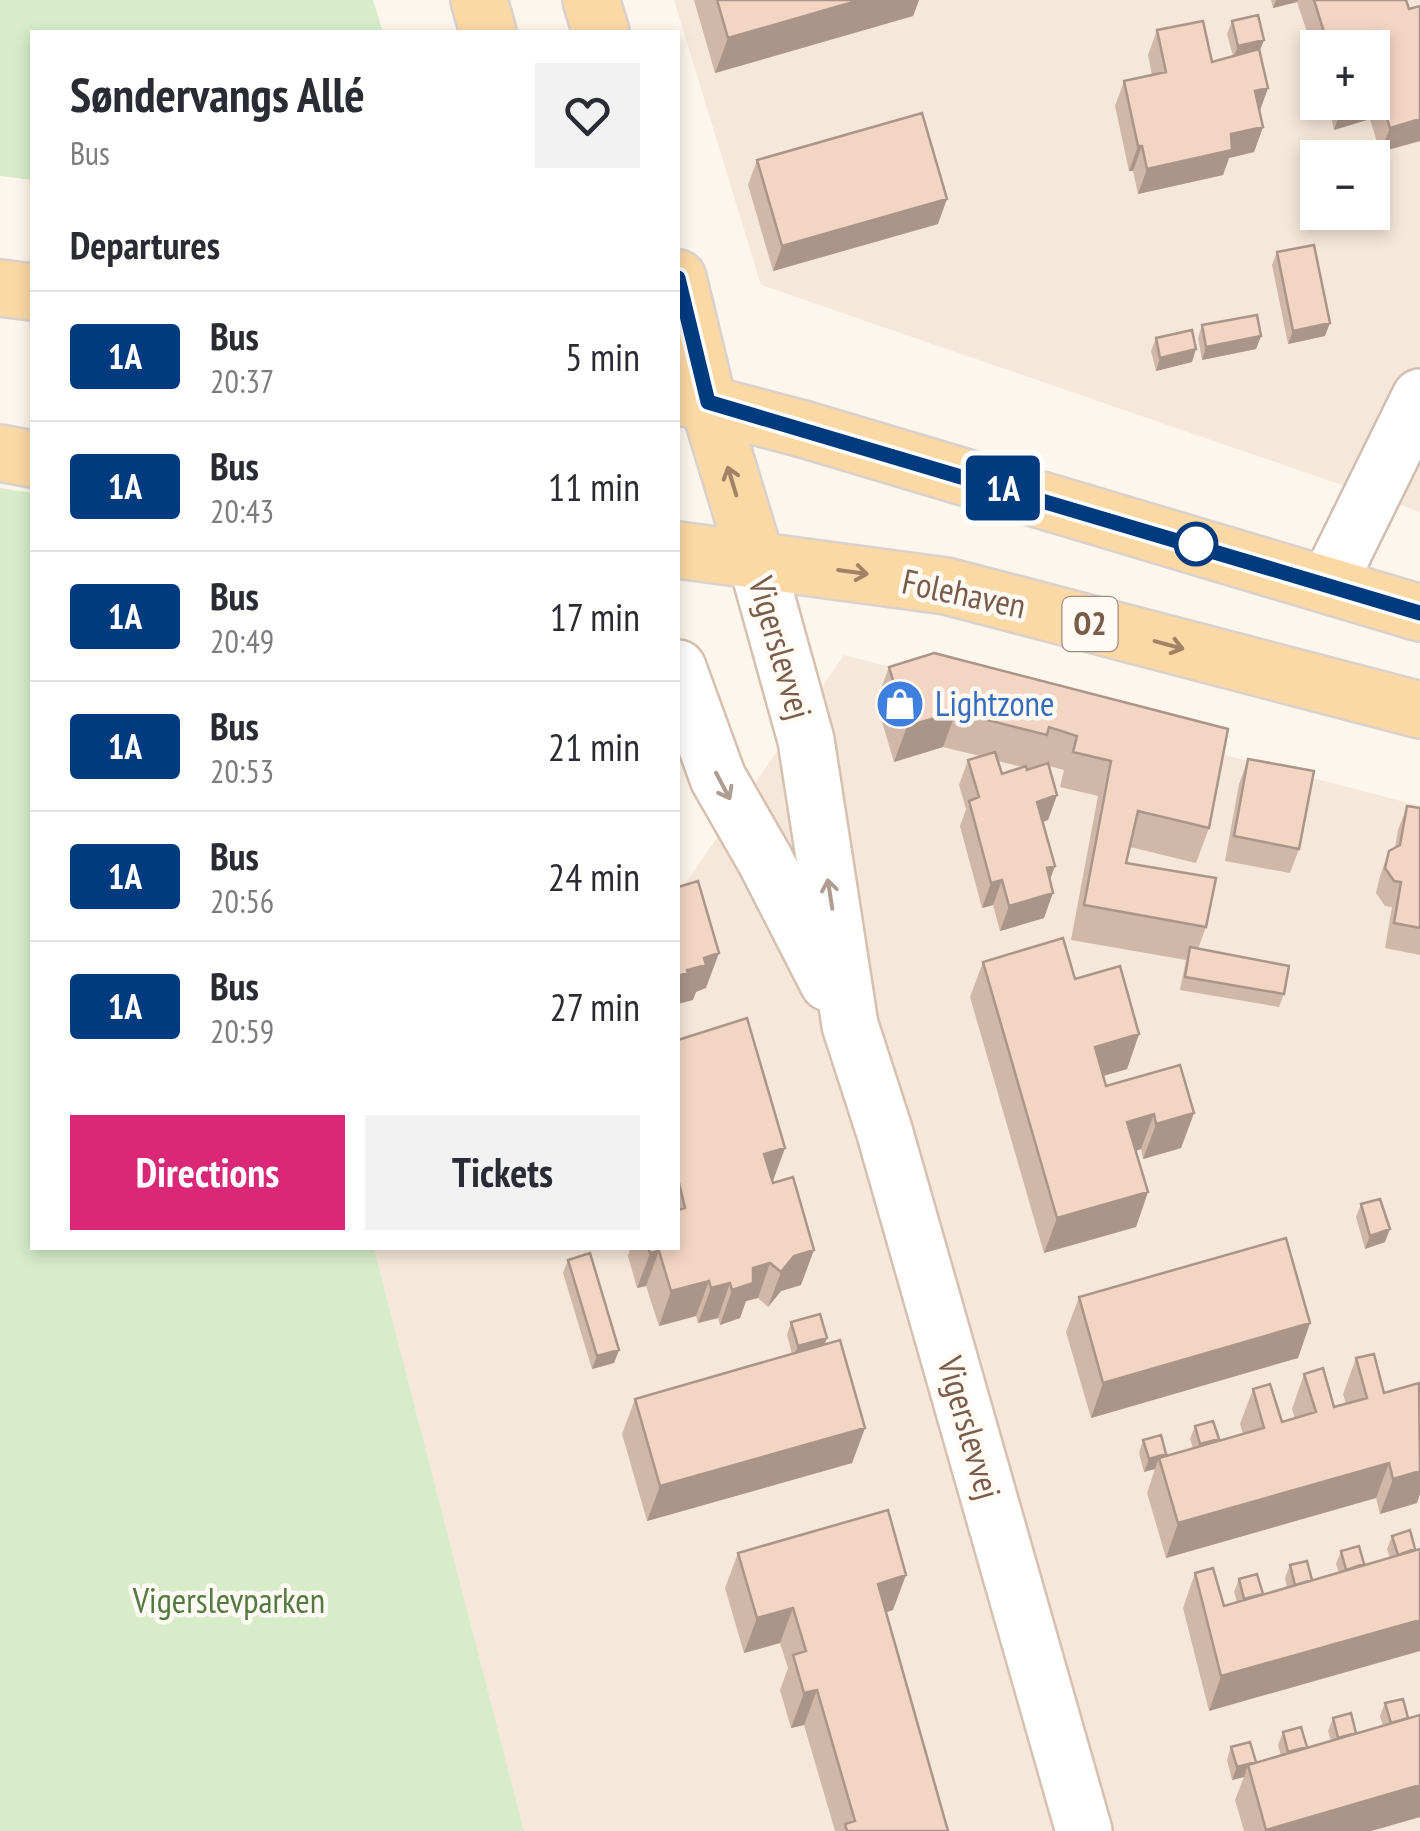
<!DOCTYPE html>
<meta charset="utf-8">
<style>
body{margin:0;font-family:"PT Sans Narrow",sans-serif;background:#f2f2f3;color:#2b2b33;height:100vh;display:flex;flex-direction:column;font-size:38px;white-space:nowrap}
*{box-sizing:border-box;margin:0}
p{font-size:32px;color:#7c7c81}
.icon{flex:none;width:55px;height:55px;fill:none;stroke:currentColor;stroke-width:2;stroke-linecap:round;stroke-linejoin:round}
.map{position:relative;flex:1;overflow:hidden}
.panel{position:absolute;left:30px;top:30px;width:650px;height:1220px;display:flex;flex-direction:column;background:#fff;border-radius:0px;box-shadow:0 5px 15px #0003}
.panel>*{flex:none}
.badge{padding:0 20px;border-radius:8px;font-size:35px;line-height:65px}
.tools{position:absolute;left:1300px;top:30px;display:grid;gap:20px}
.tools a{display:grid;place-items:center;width:90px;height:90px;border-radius:0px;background:#fff;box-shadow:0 5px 15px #0003;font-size:50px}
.map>.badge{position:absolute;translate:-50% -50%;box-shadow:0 0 0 5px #fff}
h2{padding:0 40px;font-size:38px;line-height:90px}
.round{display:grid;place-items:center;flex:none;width:105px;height:105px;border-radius:0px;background:#f2f2f3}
.overview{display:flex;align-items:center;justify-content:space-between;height:170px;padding:0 40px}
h1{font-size:48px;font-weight:600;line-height:75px}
.button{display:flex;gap:20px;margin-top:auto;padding:20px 40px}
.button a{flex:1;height:115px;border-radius:0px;background:#db2777;color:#fff;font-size:40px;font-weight:600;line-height:115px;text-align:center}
.button a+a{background:#f2f2f3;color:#2b2b33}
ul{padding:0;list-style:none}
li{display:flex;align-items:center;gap:30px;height:130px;padding:0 40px;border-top:2px solid #e1e1e2}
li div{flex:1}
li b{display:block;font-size:38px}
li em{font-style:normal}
li .badge{min-width:110px;font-weight:700;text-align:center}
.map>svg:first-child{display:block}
.residential{fill:#f5e8da;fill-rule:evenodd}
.green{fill:#d8ecc9}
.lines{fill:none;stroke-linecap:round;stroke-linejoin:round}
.street-casing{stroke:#d1beb0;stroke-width:60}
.secondary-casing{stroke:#d6c0b0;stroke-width:60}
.primary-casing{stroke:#dad1cd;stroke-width:60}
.street{stroke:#fff;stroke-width:55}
.secondary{stroke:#fff;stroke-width:55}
.primary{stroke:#fbd9a5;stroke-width:55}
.wall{fill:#d1b7a8;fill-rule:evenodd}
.shaded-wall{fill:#aa9588}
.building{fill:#f3d5c3;stroke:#aa9588;stroke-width:2.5}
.oneway{stroke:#a18267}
.oneway2{stroke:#af9d94}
.line-casing{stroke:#fff;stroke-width:22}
.line{stroke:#003b80;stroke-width:15}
.stop-dot{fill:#fff;stroke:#003b80;stroke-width:5}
.labels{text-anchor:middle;stroke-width:9;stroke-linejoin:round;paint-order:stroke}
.shield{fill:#fffaf3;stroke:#a28b7f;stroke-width:2.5}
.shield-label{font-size:32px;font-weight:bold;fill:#7a5c4d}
.street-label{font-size:35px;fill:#7a5c4d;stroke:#fffaf3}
.shop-label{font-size:35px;fill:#366cbe;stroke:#fffaf3;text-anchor:start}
.park-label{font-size:35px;fill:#537a41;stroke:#fffaf3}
</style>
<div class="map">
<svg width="1420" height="1831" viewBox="0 0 1420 1831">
<rect width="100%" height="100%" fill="#fdf6ec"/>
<path class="residential" d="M674,0H1420V512L761,285ZM1318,48H1372V102H1318ZM1318,158H1372V212H1318Z
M844,655L1420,806V1831H524L374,1248H678V894Z"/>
<path class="green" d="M0,0H373L383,32H32V180L0,176Z
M0,488L32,493V1248H374L524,1831H0Z"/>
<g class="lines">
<g class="street-casing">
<path id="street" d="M1328,584L1420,397"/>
</g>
<g class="secondary-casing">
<path id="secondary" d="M756,560L806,740L850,1025L884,1130L1084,1831
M678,668L718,778L765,860L828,983"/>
</g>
<g class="primary-casing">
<path id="primary" d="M479,0L488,32
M591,0L601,32
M678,278L708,402L756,560
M0,288L32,292
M678,396L803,429L1420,613
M0,453L32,459
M678,550L946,586L1420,710"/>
</g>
<use href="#street" class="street"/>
<use href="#secondary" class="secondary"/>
<use href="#primary" class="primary"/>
</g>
<path class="wall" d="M694,0H919L913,16L715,73Z
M1271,0H1406L1420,141L1380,152L1370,119L1334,130L1328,102H1372V48H1318V65L1297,2L1273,8Z
M1232,21L1260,51L1268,88L1259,112L1263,127L1254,152L1229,158L1223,175L1138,194L1133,171H1129L1115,106L1124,81L1152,75L1148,55L1157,30L1212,62L1233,56L1227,34Z
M757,160L938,224L773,271L748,185Z
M1277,252L1325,336L1288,344L1272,265Z
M1202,325L1261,336L1256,349L1202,360L1198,338Z
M1156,338L1192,362L1156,371L1151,351Z
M889,667L1228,729L1209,828L1196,863L1130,847L1126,863L1206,927L1198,949L1284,994L1279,1007L1180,990L1186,960L1071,940L1098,796L1060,787L1064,770L1049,766L1057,795L1048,820L1042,822L1055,866L1050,880L1044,918L1000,931L993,905L982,908L960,826L966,809L959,785L968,760L980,756L943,747L894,762L876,702ZM998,761L1022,767L1002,774Z
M1248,759L1299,849L1290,873L1225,861L1239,784Z
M1407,806L1420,808V955L1385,948L1392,907L1385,906L1376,893L1380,876L1389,851L1395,848L1398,830Z
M983,962L1075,979L1139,1034L1127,1069L1103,1076L1106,1086L1194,1113L1181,1148L1143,1159L1141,1149L1136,1151L1148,1192L1136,1227L1044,1253L970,997Z
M678,1040L785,1148L773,1181L801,1285L781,1291L768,1307L758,1298L746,1301L740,1318L720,1325L718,1318L698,1323L696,1316L659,1326L646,1286L637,1288L628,1256L630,1248H678Z
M1361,1204L1385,1242L1365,1249L1356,1217Z
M568,1260L619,1350L614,1363L592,1369L563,1273Z
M1079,1297L1310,1323L1298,1358L1091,1418L1066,1332Z
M791,1322L827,1338L824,1345L865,1428L852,1463L647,1521L622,1434L635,1399L792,1354L787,1335Z
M1356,1358L1417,1503L1380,1514L1376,1498L1166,1558L1147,1493L1155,1469L1144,1472L1139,1453L1143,1440L1166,1454V1456L1193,1448L1190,1439L1195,1426L1218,1441L1243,1434L1240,1424L1253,1389L1282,1422L1295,1419L1292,1409L1304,1374L1334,1407L1346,1404L1343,1394Z
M1392,1536L1415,1549L1209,1711L1183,1608L1195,1573L1224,1606L1237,1602L1234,1592L1239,1579L1262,1595L1287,1588L1285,1578L1290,1565L1312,1581L1339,1573L1336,1564L1341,1551L1364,1566L1390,1558L1387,1549Z
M738,1553L893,1610L886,1612L948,1831H835L804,1725L791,1728L780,1690L788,1668L780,1643L744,1653L725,1588Z
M1385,1703L1408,1719L1420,1715V1817L1371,1831H1244L1235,1800L1244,1777L1232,1780L1227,1760L1231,1747L1255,1763L1281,1756L1278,1745L1283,1732L1306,1748L1331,1741L1328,1731L1333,1718L1356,1734L1383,1726L1380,1716Z"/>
<path class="shaded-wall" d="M860,0H919L913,16L715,73L728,38Z
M1276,0H1298L1297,2L1273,8Z
M1264,40L1259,53L1233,59L1238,46Z
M1268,88L1259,113L1255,91Z
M1379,94L1370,119L1334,130L1343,105L1350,102H1372V96Z
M1420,119V141L1380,152L1390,128Z
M1263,127L1254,152L1229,158L1223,175L1138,194L1147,169L1231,134Z
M1138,146H1142L1133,171H1129Z
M947,199L938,224L773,271L782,246Z
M1330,323L1325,336L1288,344L1293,331Z
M1261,336L1256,349L1202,360L1206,347Z
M1196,349L1192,362L1156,371L1160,358Z
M956,712L943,747L894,762L907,726Z
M1057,795L1048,820L1028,827L1037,802Z
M1055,866L1046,890L1047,868Z
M1002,880L993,905L982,908L991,883Z
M1053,893L1044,918L1000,931L1009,906Z
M719,953L706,988L696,992L693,1000L678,1004V976L704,958Z
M1139,1034L1127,1069L1082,1082L1095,1047Z
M1194,1113L1181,1148L1143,1159L1156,1124Z
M1154,1114L1141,1149L1115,1157L1127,1122Z
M785,1148L772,1183L764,1154Z
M1148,1192L1136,1227L1044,1253L1057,1218Z
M1390,1229L1385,1242L1365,1249L1370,1236Z
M814,1250L801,1285L781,1291L768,1307L781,1272L794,1256Z
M659,1251L646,1286L637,1288L650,1253Z
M770,1263L758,1298L746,1301L740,1318L720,1325L732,1290L753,1268Z
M709,1281L696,1316L659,1326L671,1291Z
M730,1283L718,1318L698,1323L711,1288Z
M1310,1323L1298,1358L1091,1418L1103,1383Z
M827,1338L822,1351L793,1359L798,1346Z
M619,1350L614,1363L592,1369L597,1356Z
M865,1428L852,1463L647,1521L660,1486Z
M1166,1454L1162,1467L1159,1458L1155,1469L1144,1472L1149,1459Z
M1389,1463L1376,1498L1166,1558L1178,1523Z
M1420,1466V1494L1417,1503L1380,1514L1393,1479Z
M906,1575L893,1610L865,1619L878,1584Z
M793,1608L780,1643L744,1653L757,1618Z
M1420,1620V1651L1209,1711L1221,1676Z
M817,1690L804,1725L791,1728L804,1693Z
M1256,1762L1248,1765L1244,1777L1232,1780L1237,1767Z
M1420,1785V1817L1371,1831H1266Z"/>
<path class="building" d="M717,0H860L728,38Z
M1314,0H1406L1409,9L1420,6V119L1390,128L1379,94L1372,96V48H1329Z
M1258,15L1264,40L1238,46L1232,21Z
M1203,21L1212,62L1259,49L1268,88L1255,91L1263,127L1231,134L1232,150L1147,169L1142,146H1138L1124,81L1166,72L1157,30Z
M922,113L947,199L782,246L757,160Z
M1314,245L1330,323L1293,331L1277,252Z
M1257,315L1261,336L1206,347L1202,325Z
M1192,330L1196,349L1160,358L1156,338Z
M934,653L1228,729L1209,828L1138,811L1126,863L1216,878L1206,927L1084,905L1111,761L1073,752L1077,736L1049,727L1047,735L956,712L907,726L889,667Z
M995,752L1002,774L1026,766L1027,770L1048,763L1057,795L1037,802L1055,866L1047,868L1053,893L1009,906L1002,880L991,883L969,801L979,797L968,760Z
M1248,759L1314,771L1299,849L1234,836Z
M1407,806L1420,808V928L1394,923L1401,882L1394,881L1385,868L1389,851L1400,845Z
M698,881L719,953L704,958L706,965L687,970L688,973L678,976V887Z
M1063,938L1075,979L1120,966L1139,1034L1095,1047L1106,1086L1180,1065L1194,1113L1156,1124L1154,1114L1127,1122L1148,1192L1057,1218L983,962Z
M1190,947L1289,966L1284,994L1185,977Z
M747,1018L785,1148L764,1154L773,1183L793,1177L814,1250L794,1256L781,1272L770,1263L753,1268V1283L732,1290L730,1283L711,1288L709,1281L671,1291L659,1251L650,1253L648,1248H678V1210L685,1208L678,1179V1040Z
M1380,1199L1390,1229L1370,1236L1361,1204Z
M1286,1238L1310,1323L1103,1383L1079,1297Z
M590,1253L619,1350L597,1356L568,1260Z
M820,1314L827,1338L798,1346L791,1322Z
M840,1340L865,1428L660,1486L635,1399Z
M1374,1354L1384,1393L1419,1383L1420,1471L1393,1479L1389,1463L1178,1523L1159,1458L1264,1428L1253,1389L1270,1384L1282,1422L1316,1412L1304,1374L1323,1368L1334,1407L1367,1398L1356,1358Z
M1213,1421L1219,1439L1200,1444L1195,1426Z
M1161,1435L1166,1454L1149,1459L1143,1440Z
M888,1510L906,1575L878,1584L948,1831H847L845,1824L855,1821L817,1690L804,1693L793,1655L806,1651L793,1608L757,1618L738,1553Z
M1410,1530L1415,1549L1398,1555L1392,1536Z
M1359,1546L1364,1564L1346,1570L1341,1551Z
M1420,1549V1620L1221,1676L1195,1573L1213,1568L1224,1606Z
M1307,1561L1312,1580L1295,1585L1290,1565Z
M1257,1574L1263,1594L1244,1599L1239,1579Z
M1403,1699L1408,1718L1391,1723L1385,1703Z
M1351,1713L1356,1733L1338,1738L1333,1718Z
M1420,1715V1785L1266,1830L1248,1765Z
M1301,1727L1307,1747L1288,1752L1283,1732Z
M1250,1742L1256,1762L1237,1767L1231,1747Z"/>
<defs><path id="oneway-shaft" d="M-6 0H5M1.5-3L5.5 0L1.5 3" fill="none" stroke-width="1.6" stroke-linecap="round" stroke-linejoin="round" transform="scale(2.5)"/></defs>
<g class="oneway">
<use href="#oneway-shaft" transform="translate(732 481) rotate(-107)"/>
<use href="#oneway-shaft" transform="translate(853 572) rotate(8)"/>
<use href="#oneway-shaft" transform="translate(1169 645) rotate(15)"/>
</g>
<g class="oneway2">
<use href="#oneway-shaft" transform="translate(723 786) rotate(62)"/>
<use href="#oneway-shaft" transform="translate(830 894) rotate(-99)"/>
</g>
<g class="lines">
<g class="line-casing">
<path id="line" d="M678,278L708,402L1420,613"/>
</g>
<use href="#line" class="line"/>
</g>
<defs>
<g id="shop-disc" transform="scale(2.5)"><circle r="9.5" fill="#3f7fe0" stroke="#fffaf3"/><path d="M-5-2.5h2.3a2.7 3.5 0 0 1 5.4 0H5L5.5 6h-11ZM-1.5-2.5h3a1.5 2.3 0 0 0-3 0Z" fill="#fff"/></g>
</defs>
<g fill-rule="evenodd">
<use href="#shop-disc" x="900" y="704"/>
</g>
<circle class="stop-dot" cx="1196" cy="544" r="20"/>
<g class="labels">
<rect class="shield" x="1062.5" y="597" width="55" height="54" rx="8"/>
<g class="shield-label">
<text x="1090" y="635">O2</text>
</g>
<g class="street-label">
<text transform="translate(964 594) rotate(12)" y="12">Folehaven</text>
<text transform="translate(780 648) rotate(74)" y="12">Vigerslevvej</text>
<text transform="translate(969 1428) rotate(74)" y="12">Vigerslevvej</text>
</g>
<g class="shop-label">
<text x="935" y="716">Lightzone</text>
</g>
<g class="park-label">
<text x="229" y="1613">Vigerslevparken</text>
</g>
</g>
</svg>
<div class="tools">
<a>+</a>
<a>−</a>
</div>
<b class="badge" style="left:1003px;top:488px;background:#003b80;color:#fff">1A</b>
<section class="panel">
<div class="overview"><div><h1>Søndervangs Allé</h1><p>Bus</p></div><a class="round"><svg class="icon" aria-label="heart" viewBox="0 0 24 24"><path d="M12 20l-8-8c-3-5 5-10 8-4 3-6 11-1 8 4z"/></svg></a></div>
<h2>Departures</h2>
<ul>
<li><span class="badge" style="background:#003b80;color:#fff">1A</span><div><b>Bus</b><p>20:37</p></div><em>5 min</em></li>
<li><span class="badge" style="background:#003b80;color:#fff">1A</span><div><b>Bus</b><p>20:43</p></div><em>11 min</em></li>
<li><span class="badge" style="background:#003b80;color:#fff">1A</span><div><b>Bus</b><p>20:49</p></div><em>17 min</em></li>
<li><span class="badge" style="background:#003b80;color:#fff">1A</span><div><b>Bus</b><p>20:53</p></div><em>21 min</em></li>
<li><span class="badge" style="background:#003b80;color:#fff">1A</span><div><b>Bus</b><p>20:56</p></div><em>24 min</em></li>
<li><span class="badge" style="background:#003b80;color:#fff">1A</span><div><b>Bus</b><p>20:59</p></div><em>27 min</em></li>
</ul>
<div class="button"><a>Directions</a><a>Tickets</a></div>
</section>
</div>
